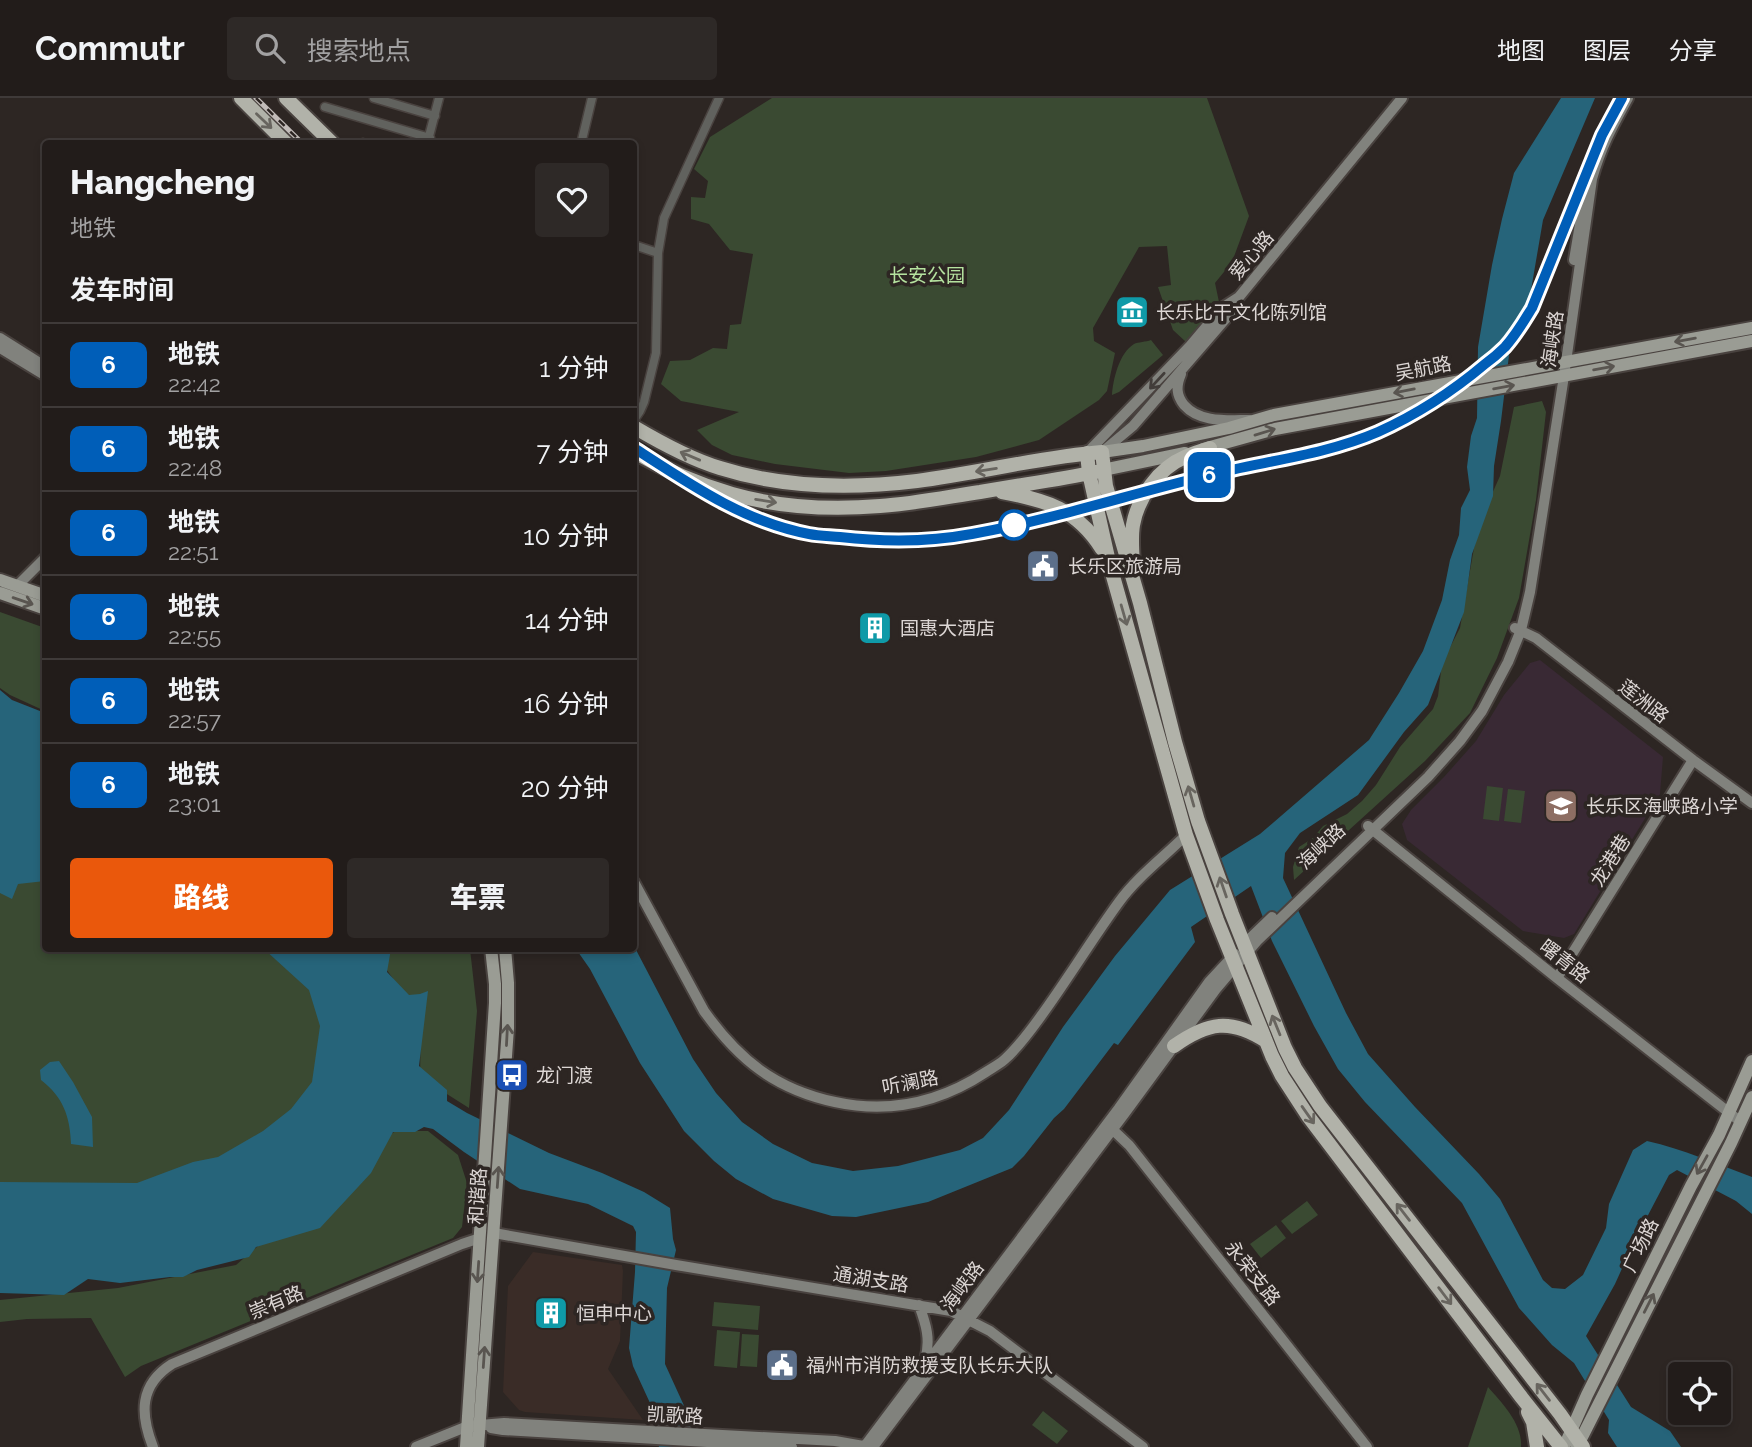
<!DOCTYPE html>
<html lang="zh">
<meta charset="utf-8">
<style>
body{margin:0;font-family:Raleway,"Noto Sans SC",sans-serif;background:#2e2927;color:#f1f3f6;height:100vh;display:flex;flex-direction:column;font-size:26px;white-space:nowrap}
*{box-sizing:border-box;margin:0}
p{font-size:23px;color:#a2a1a2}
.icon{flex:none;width:38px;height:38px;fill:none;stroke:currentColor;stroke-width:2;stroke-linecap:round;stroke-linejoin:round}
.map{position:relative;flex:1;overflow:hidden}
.panel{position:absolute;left:42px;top:42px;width:595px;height:812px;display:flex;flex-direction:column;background:#221c1a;border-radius:7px;box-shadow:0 4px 10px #0003,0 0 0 2px #3f3a39}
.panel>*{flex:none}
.badge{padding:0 14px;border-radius:10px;font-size:24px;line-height:46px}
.buttons{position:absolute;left:1668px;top:1264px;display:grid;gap:14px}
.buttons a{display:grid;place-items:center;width:63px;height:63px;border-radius:7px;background:#221c1a;box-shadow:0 4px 10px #0003,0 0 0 2px #3f3a39;font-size:35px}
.map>.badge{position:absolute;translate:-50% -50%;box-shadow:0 0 0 4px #fff}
h2{padding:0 28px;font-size:26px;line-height:63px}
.round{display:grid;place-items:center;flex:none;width:74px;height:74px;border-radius:7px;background:#2e2927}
.head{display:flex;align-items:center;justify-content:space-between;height:119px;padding:0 28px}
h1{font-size:33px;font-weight:800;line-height:52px}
.action{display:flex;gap:14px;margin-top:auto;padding:14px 28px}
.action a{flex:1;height:80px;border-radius:7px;background:#ea580c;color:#fff;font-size:28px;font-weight:800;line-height:80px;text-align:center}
.action a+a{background:#2e2927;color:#f1f3f6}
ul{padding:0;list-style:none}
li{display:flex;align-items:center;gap:21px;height:84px;padding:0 28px;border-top:2px solid #3f3a39}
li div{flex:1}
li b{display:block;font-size:26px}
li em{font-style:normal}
li .badge{min-width:77px;font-weight:700;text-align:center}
header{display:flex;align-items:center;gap:42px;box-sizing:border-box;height:98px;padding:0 35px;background:#221c1a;border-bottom:2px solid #3f3a39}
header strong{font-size:33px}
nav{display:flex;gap:38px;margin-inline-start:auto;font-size:24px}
.search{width:490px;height:63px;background:#2e2927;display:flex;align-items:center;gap:18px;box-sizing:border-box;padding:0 24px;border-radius:7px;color:#a2a1a2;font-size:26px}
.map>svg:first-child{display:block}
.built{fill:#3a2c27}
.education{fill:#392934}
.green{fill:#3a4a32}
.water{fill:#26647a}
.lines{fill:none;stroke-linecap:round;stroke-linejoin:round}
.street-casing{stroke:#49423f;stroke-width:11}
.secondary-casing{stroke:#49423f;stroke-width:14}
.primary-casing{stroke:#49423f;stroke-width:16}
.highway-casing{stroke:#49423f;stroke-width:18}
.street{stroke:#61625e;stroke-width:8}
.secondary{stroke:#81827d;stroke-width:10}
.primary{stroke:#9a9c94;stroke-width:12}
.highway{stroke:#b1b2a9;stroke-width:14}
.rail-casing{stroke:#c2bcb9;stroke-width:5}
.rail{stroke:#2d2623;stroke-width:2.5;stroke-dasharray:8;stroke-linecap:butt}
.oneway{stroke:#68655f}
.oneway2{stroke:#595550}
.oneway3{stroke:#423d3a}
.line-casing{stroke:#fff;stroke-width:16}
.line{stroke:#005eb8;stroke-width:10}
.stop-dot{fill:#fff;stroke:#005eb8;stroke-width:3.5}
.labels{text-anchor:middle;stroke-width:7;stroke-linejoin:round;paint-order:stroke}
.street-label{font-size:19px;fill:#dcd6d4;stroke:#2d2623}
.park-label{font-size:19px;fill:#b5e29f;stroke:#2d2623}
.poi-label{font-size:19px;fill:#dcd6d4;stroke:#2d2623;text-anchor:start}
</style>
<header>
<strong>Commutr</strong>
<div class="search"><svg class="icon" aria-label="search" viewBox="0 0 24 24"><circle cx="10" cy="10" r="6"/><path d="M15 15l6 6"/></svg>搜索地点</div>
<nav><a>地图</a><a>图层</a><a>分享</a></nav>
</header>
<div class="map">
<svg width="1752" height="1349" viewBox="0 0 1752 1349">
<rect width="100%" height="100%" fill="#2d2623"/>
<path class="built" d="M533,1154L622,1167L623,1173L620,1243L608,1271L643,1322L525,1314L519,1312L503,1294L508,1188Z"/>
<path class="education" d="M1540,562L1663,659L1660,696L1574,836L1564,840L1523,833L1407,742L1402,726L1411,712L1444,679L1476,643L1504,597L1530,565Z"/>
<path class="green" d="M772,0H1207L1249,118L1232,164L1215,185L1219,204L1186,244L1173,232L1158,189L1171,187L1167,148L1139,149L1093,230L1094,243L1115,255L1107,293L1099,302L1039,342L976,359L886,373L849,375L775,366L732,357L712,347L697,332L739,314L681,303L661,286L670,263L690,262L713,250L727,251L730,227L741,226L753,156L730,152L709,126L691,121V99L705,100L708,83L694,71L710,39Z
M1151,242L1163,257L1119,294L1112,297C1113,282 1119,255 1134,246C1138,244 1146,244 1151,242Z
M1542,303L1546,314L1536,402L1519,500L1497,560L1470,615L1425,663L1294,782L1293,769L1299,749L1313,740L1323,728L1347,716L1362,703L1376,687L1400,649L1433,611L1438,598L1442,565L1460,530L1474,450L1487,407L1500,378L1514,309Z
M0,514L45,530V613L10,597L0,590Z
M1487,688L1503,690L1499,723L1483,721Z
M1508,691L1525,693L1521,725L1504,723Z
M0,769L45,777L46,850L290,851L315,869L330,977L234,1074L74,1108L0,1102Z
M383,851H470L477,913L469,1010L420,979L421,920L384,868Z
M396,1033H428L458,1057L467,1085L462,1129L453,1140L141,1268L125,1279L91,1220L27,1221L0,1224V1202L118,1190L236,1167L384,1040Z
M1307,1103L1318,1117L1292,1136L1281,1123Z
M1276,1127L1286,1140L1261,1160L1250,1146Z
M714,1204L760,1208L758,1232L712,1228Z
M717,1232L740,1234L737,1270L714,1268Z
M742,1236L759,1237L757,1269L740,1268Z
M1488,1289C1502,1305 1523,1326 1521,1349H1468Z
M1043,1313L1068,1333L1057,1346L1032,1327Z"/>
<path class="water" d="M1561,0H1595L1543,122L1525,227L1510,249L1501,323L1494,368L1493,398L1472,456L1464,514L1428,607L1404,634L1358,697L1300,735L1285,755L1283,780L1346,915L1368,956L1415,1009L1479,1076L1500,1101L1543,1182L1552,1190L1565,1191L1583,1177L1606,1130L1609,1106L1633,1052L1647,1043C1683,1051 1717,1066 1752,1079V1116L1736,1103L1677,1072L1669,1077L1634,1144L1615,1186L1586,1238L1631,1309L1670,1333L1681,1349H1617L1608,1335L1609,1322L1574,1265L1552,1247L1519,1210L1462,1105L1365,1004L1338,971L1314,928L1272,843L1251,788L1191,829L1195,844L1118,947L1114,945L1064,1011L1054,1020L1024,1058L1012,1070L928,1104L856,1119L832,1118L773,1101L736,1081L714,1063L684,1033L640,965L590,871L576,851L634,850V848L693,961L716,995L742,1024L773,1046L812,1065L853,1073L898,1068L960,1052L983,1040L1009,1012L1063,929L1115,858L1170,792L1260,736L1369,642L1399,595L1423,553L1442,502L1450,462L1459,437L1461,410L1470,392L1467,369L1471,338L1477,320L1478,249L1492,167L1502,121L1514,75Z
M0,592L12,602L45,615V783L18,786L12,801L0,795Z
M264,851H391L387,874L409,897L420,896L428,893L419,968L447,992V1003L467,1015L549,1055L602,1075L644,1094L670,1110L673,1141L676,1152L667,1190L665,1266L691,1323L693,1349H659L650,1305L633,1268L629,1250L635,1174L636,1134L633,1128L588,1106L520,1091L464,1054L433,1031L424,1029L415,1034H393L371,1075L320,1130L256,1149L249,1159L197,1172L183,1179H170L120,1185L88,1181L64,1197L0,1195V1084L137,1085L193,1064L218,1059L263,1033L291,1011L312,984L320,928L309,892Z
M59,963L73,984L92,1019L93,1049L71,1046C70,1018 63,999 41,982L40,972L50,964Z"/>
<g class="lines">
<g class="street-casing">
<path id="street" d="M374,0L435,18
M325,9L430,40
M363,45V46
M427,46L439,0
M581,46L592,0
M634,147L658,155
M634,322L640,313L644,304L656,255L658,155L664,120L719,0"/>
</g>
<g class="secondary-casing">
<path id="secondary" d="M1574,162L1585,96
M0,240L46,269
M0,250L46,278
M1181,276C1176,288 1176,297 1184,307C1200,325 1227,322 1249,322
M1102,354L1133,328L1229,217L1237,202
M1087,355L1190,248L1222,210L1239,199L1402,0
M17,488L46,459
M1515,530L1536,540L1693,662L1752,705
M1368,728L1557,880L1741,1024
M634,784L704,913C739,962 775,991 835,1004C890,1016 939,1005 986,974C992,970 998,967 1004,962C1018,950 1030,933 1041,918C1068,881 1092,841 1119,804C1137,779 1164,759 1186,737
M1246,844L1272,819
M1557,880L1693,662
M1109,1028L1129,1047L1367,1349
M494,1135L676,1167L951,1213L990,1233L1143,1349
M919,1207C926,1226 931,1242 925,1262
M491,1330L503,1332L792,1349
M153,1349C140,1316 139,1287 172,1266L462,1146L480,1140
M416,1349L468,1328L504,1325L835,1343L869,1349
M864,1349L1119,1010L1209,884L1235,856
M873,1349L1125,1015L1216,891L1257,843L1428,679L1460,643L1482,613L1508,564L1521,532L1530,494L1564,278L1592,81C1601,49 1612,29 1628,0"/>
</g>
<g class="primary-casing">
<path id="primary" d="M1203,351L1275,331L1752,243
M1102,354L1143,348L1229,330L1274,317L1752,230
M1103,372L1185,355
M0,482L46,498
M0,495L46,511
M466,1349L495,905V886L491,850
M478,1349L508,930V885L505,850
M1564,1349L1587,1297L1691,1088L1719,1037L1752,963
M1577,1349L1731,1045L1752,999"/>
</g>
<g class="highway-casing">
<path id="highway" d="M241,0L287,46
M286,0L333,46
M634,329C661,345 690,361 720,370C783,390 852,391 917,383C979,375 1040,359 1102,354L1106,388L1140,505L1175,644L1198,723L1232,816L1285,950L1295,970L1320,1008L1560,1316L1583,1349
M634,354C664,371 698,386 732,396C778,409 831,412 880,408C913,406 947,399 980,394C1019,387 1057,382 1096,374
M1087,355L1089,375L1109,464L1186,737L1217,822L1272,958L1282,978L1308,1018L1522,1300L1561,1349
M1002,394C1046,402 1077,411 1102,451
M1133,465C1132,452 1131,439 1133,427C1138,399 1159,370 1185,359C1193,355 1202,353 1210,350
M1174,948C1208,924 1230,920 1266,943
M1528,1314L1533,1324L1537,1349"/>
</g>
<use href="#street" class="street"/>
<use href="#secondary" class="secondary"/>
<use href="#primary" class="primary"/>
<use href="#highway" class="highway"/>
<g class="rail-casing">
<path id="rail" d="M256,0L303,46"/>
</g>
<use href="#rail" class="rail"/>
</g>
<defs><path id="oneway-shaft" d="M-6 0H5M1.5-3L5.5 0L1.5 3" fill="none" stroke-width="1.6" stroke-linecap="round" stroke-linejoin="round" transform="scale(1.75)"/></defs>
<g class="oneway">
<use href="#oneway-shaft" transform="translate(264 23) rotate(44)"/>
<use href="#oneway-shaft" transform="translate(690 358) rotate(-157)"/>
<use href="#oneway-shaft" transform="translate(986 372) rotate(171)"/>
<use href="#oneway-shaft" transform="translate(766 403) rotate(9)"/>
<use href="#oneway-shaft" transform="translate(1124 517) rotate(74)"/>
<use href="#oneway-shaft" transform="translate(1191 698) rotate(-106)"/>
<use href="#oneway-shaft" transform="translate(1223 789) rotate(-109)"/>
<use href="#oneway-shaft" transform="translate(1276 927) rotate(-112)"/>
<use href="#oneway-shaft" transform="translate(1308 1017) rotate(55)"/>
<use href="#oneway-shaft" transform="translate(1403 1114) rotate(-128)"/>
<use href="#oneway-shaft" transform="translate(1445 1198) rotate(53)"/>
<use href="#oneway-shaft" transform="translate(1543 1294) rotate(-128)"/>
</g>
<g class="oneway2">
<use href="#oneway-shaft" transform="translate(1685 242) rotate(170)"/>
<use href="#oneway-shaft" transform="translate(1604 270) rotate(-10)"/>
<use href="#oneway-shaft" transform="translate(1504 289) rotate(-10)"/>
<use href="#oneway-shaft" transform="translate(1404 293) rotate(169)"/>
<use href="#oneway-shaft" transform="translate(1265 334) rotate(-17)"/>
<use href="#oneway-shaft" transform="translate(23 503) rotate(19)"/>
<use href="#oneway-shaft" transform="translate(507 937) rotate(-87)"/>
<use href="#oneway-shaft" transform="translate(1702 1067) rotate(119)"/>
<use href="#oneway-shaft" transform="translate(498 1079) rotate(-86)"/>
<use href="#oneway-shaft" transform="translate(478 1174) rotate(94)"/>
<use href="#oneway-shaft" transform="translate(1649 1205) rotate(-63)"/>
<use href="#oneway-shaft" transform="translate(484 1259) rotate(-86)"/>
</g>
<use class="oneway3" href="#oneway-shaft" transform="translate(1157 283) rotate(133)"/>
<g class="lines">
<g class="line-casing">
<path id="line" d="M634,350C688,385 744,424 809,436C819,438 830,438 840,439C884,444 929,444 972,436C1052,422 1130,396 1209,377C1265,363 1325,357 1378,334C1416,317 1453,293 1485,266C1492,261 1499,255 1505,249C1516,237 1524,223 1532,210L1602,37L1622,0"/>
</g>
<use href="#line" class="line"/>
</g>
<defs>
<g id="museum-square" transform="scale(1.75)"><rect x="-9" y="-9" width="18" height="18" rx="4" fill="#0f9aa8" stroke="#2d2623"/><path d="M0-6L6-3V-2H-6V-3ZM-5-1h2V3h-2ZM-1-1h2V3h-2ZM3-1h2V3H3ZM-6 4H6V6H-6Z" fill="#fff"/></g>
<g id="civic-square" transform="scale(1.75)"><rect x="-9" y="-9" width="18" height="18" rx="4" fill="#5c6f8a" stroke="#2d2623"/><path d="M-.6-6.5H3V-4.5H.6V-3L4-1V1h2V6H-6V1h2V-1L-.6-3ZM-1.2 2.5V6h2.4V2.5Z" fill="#fff"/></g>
<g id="building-square" transform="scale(1.75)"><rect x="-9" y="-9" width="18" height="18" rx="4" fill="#0f9aa8" stroke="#2d2623"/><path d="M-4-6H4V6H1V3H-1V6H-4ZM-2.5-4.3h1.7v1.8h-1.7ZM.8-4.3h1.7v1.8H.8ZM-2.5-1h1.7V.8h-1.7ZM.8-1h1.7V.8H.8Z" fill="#fff"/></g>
<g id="school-square" transform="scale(1.75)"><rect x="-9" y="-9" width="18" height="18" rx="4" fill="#8d6e63" stroke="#2d2623"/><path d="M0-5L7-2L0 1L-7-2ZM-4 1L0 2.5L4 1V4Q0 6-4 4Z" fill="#fff"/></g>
<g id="bus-square" transform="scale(1.75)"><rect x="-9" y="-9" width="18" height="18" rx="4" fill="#1a4fb4" stroke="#2d2623"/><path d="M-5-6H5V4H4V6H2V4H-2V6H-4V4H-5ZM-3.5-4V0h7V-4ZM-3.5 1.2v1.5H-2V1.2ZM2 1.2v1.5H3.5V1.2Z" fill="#fff"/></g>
</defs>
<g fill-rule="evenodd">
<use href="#museum-square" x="1132" y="214"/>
<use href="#civic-square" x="1043" y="468"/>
<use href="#building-square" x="875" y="530"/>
<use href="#school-square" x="1561" y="708"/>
<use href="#bus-square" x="512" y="977"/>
<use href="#building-square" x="551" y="1215"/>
<use href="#civic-square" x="782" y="1267"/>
</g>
<circle class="stop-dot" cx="1014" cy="427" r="14"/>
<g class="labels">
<g class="street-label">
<text transform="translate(1251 157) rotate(-50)" y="7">爱心路</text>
<text transform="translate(1552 241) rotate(-82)" y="7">海峡路</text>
<text transform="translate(1423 270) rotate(-11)" y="7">吴航路</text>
<text transform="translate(1644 603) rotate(38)" y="7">莲洲路</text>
<text transform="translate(1321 748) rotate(-43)" y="7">海峡路</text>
<text transform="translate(1610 762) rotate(-58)" y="7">龙港巷</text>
<text transform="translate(1565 863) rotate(38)" y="7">曙青路</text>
<text transform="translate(910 984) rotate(-11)" y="7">听澜路</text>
<text transform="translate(477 1098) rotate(-86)" y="7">和谐路</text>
<text transform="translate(1640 1147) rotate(-64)" y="7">广场路</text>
<text transform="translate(1253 1175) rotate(52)" y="7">永荣支路</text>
<text transform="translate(871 1181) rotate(9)" y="7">通湖支路</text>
<text transform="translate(962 1188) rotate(-53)" y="7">海峡路</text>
<text transform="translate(276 1204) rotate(-23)" y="7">崇有路</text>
<text transform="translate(675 1317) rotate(3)" y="7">凯歌路</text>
</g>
<g class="park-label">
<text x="927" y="184">长安公园</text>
</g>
<g class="poi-label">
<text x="1156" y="221">长乐比干文化陈列馆</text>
<text x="1068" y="475">长乐区旅游局</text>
<text x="900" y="537">国惠大酒店</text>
<text x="1586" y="715">长乐区海峡路小学</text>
<text x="536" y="984">龙门渡</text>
<text x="576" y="1222">恒申中心</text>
<text x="806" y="1274">福州市消防救援支队长乐大队</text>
</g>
</g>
</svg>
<div class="buttons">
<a><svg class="icon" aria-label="locate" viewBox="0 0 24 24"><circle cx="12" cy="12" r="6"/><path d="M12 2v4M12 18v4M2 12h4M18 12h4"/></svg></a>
</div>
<b class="badge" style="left:1209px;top:377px;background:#005eb8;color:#fff">6</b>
<section class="panel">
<div class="head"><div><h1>Hangcheng</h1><p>地铁</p></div><a class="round"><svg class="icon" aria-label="heart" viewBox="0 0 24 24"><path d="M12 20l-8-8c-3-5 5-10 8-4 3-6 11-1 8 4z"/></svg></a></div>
<h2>发车时间</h2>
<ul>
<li><span class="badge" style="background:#005eb8;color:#fff">6</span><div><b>地铁</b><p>22:42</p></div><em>1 分钟</em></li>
<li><span class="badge" style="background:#005eb8;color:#fff">6</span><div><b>地铁</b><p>22:48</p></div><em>7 分钟</em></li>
<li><span class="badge" style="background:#005eb8;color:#fff">6</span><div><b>地铁</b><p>22:51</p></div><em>10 分钟</em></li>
<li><span class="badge" style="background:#005eb8;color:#fff">6</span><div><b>地铁</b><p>22:55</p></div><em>14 分钟</em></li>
<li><span class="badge" style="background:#005eb8;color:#fff">6</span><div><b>地铁</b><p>22:57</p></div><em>16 分钟</em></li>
<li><span class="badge" style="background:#005eb8;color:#fff">6</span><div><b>地铁</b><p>23:01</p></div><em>20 分钟</em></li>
</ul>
<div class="action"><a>路线</a><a>车票</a></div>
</section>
</div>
